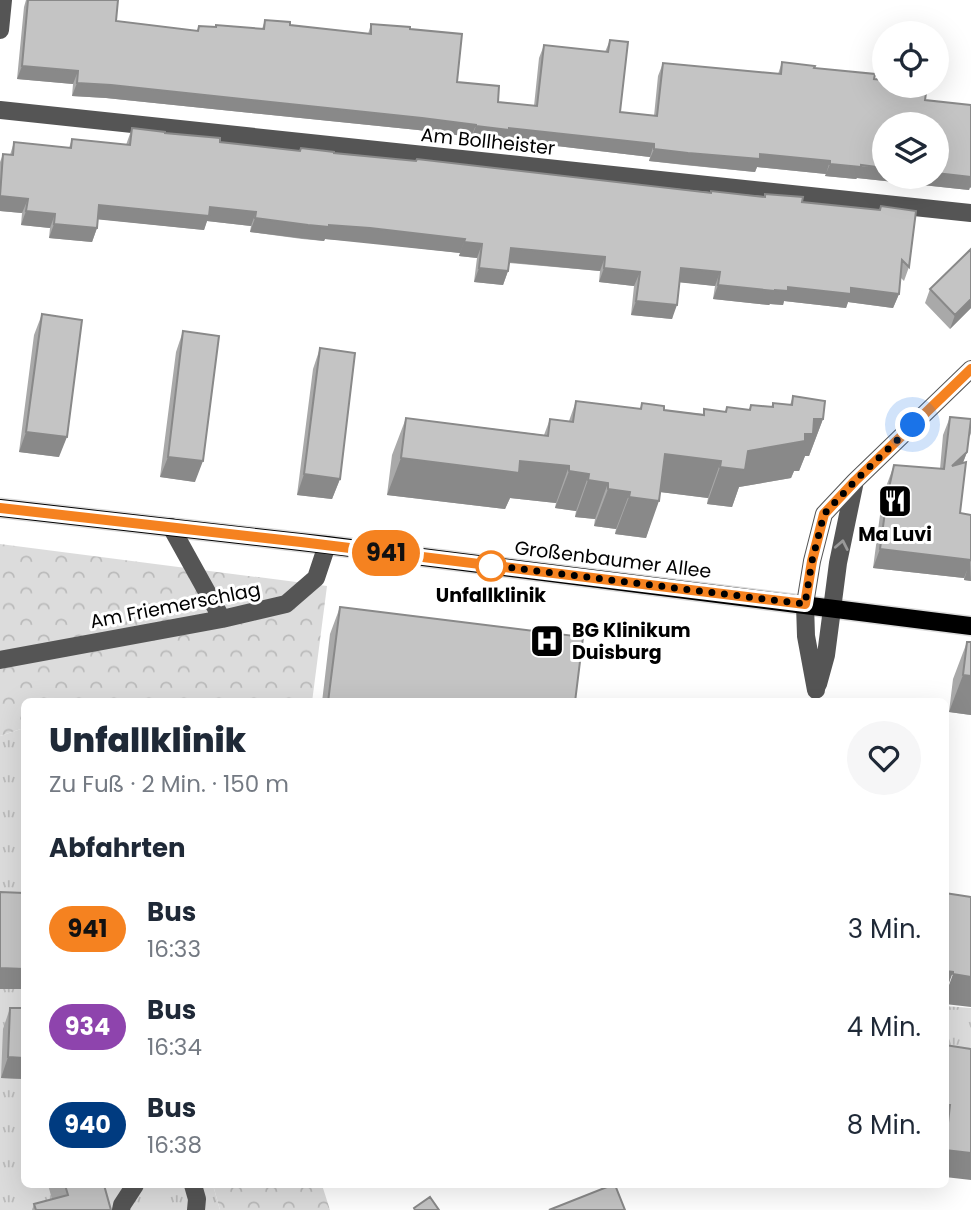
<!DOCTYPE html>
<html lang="de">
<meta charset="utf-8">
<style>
body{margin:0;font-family:Poppins,sans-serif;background:#f6f6f7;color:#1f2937;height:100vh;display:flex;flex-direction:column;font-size:26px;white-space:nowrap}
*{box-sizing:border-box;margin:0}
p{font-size:23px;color:#747a83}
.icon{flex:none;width:38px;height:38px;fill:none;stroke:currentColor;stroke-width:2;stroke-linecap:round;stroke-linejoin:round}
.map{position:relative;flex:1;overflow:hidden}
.panel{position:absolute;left:21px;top:698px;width:928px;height:490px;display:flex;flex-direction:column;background:#fff;border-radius:10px;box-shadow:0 7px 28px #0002}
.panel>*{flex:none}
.badge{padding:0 14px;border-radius:23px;font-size:24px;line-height:46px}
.buttons{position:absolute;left:872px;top:21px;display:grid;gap:14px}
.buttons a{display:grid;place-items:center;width:77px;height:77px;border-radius:50%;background:#fff;box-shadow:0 7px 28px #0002;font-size:35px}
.you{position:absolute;width:35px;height:35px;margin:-18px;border:5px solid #fff;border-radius:50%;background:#1a73e8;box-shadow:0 0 0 10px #1a73e833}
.map>.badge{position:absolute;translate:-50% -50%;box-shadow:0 0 0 4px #fff}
h2{padding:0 28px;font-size:26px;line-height:63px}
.round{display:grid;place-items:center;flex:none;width:74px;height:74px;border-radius:37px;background:#f6f6f7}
.head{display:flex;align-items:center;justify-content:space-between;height:119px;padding:0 28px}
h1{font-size:33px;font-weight:800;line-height:52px}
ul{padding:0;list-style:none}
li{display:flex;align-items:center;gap:21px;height:98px;padding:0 28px}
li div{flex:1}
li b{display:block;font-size:26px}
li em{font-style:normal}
li .badge{min-width:77px;font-weight:700;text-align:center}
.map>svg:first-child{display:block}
.grass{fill:url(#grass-tufts)}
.forest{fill:url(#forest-crowns)}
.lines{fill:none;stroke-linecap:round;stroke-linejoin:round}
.major-casing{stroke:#dbdbdb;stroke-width:21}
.minor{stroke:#555;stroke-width:18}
.major{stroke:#000;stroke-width:18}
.wall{fill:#a9a9a9}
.shaded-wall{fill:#898989}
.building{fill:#c4c4c4;stroke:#898989;stroke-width:2}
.oneway{stroke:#999}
.line-casing{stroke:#fff;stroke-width:16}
.line{stroke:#f58220;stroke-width:10}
.walk{stroke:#000;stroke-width:7;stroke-dasharray:0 12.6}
.stop-dot{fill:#fff;stroke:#f58220;stroke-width:3.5}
.labels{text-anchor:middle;stroke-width:6;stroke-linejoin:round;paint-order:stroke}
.street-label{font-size:19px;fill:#000;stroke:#fff}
.poi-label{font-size:19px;font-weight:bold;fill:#000;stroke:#fff}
.stop-label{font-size:19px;font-weight:bold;fill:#000;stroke:#fff}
</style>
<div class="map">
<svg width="971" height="1210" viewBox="0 0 971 1210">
<defs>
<pattern id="grass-tufts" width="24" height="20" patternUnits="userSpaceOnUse" patternTransform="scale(1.75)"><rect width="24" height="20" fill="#dcdcdc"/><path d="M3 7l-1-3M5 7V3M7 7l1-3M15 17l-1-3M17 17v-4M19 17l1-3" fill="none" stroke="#bbb"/></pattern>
<pattern id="forest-crowns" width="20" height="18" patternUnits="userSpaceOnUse" patternTransform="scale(1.75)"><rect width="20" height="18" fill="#dcdcdc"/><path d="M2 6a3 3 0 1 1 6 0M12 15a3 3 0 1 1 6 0" fill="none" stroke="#bbb"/></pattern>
</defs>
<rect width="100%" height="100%" fill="#fff"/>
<path class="grass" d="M24,728V1185H213L220,1210H0V736Z
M945,1006L971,1008V1076L945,1072Z"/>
<path class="forest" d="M0,544L327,586L312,702H24V728L0,736Z
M213,1185H322L330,1210H220Z"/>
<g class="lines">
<g class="major-casing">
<path id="major" d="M0,508L327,545L971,626"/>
</g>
<path class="minor" d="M0,30L3,0
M0,110L971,213
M171,527L222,619
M0,660L222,619L286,604L316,578L327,545
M818,684L826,655L838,563L855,481
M816,690L806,636L805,604L812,561L824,514L855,481L971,369
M193,1185L197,1199L196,1210
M121,1210L122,1205L135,1185"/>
<use href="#major" class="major"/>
</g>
<path class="wall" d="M26,0H118L116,21L197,31L199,26L215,27L216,25L262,29L265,20L290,25L368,34L371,24L410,29L457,82L498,102L534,106L539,58L544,45L605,52L610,40L620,112L654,116L658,76L663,63L778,74L782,62L874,79L925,100L971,105V188L970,187L969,190L857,178L856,179L825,176L826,174L757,167L755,172L684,165L649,161L650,157L505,140L504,142L471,139V137L418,130L106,98L72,96L73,84L17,79L24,7Z
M132,128L220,142L299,151L301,148L334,153L710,192L764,196L765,194L802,202L879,210L881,206L909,267L904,281L900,277L899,294L893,308L848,302L846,308L784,301L783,305L770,304L769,305L713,299L715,286L680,282L672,319L631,315L634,286L599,282L600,271L509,263L508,271L503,285L474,282L477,258L459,256L460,253L364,242L325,239L324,241L302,239L250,232L251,226L207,221L204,230L98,219L97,228L92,242L49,238L50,228L21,225L22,213L0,211V162L3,154L10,155L14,142L69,148L72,139L126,145Z
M930,289L971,308L950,329L925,303Z
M42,314L59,457L19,452L34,335Z
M183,331L195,482L160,477L176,352Z
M320,348L340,479L332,499L297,495L313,369Z
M793,396L823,419L809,456H805L799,471H794L791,478L739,487L732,507L707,504L708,498L660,492L646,538L615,534L616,529L594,526L595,519L575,517L576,511L555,508L556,503L510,498L505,509L387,495L392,455L406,418L544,435L550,419L569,421L576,401L640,409L642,403L664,410L703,414L704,409L725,412L727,407L749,410L751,405L771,407L773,403L790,405Z
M950,417L970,422L971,420V436L969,430L967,452L963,463L960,513L971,515V581L964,580V578L873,568L880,515L887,484L894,465L940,469L943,435Z
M340,607L575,702H322L330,634Z
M967,642L971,715L949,712L953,679Z
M10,1008L24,1079L1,1078L3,1029Z
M945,1045L971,1049L945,1177Z
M48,1185H104L111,1210H32L34,1204L52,1199Z"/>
<path class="shaded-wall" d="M22,66L78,71L73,84L17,79Z
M77,83L111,85L422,118L476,125L471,137L418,130L106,98L72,96Z
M476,126L509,128L654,144L650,157L505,140L504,142L471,139Z
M654,149L760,154L830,161L826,174L757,167L755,172L649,161Z
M830,164L884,168V177H936V173L971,177V188L970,187L969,190L857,178L856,179L825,176Z
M0,196L28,199L22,213L0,211Z
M99,205L210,207L256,212L251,226L207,221L204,230L94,219Z
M26,211L55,214L50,228L21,225Z
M255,218L370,228L465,239L460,253L325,239L324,241L250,232Z
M54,224L97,228L92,242L49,238Z
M464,242L482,244L477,258L459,256Z
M511,248L605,257L600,271L506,262Z
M479,268L508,271L503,285L474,282Z
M604,268L640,272L634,286L599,282Z
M681,268L720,272L715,286L676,282Z
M718,285L775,290L788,287L851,288L899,294L893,308L848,302L846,308L784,301L783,305L770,304L769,305L713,299Z
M971,299V308L950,329L955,315Z
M636,301L677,305L672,319L631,315Z
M814,419H823L809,456H805L799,471H794L791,478L739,487L732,507L707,504L720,467L748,451L805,434Z
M26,432L67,437L59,457L19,452Z
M967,452L960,470L952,466Z
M665,454L721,461L708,498L652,491Z
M168,457L203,461L195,482L160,477Z
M401,458L520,461L569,466L556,503L510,498L505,509L387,495Z
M569,471L589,474L576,511L555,508Z
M304,474L340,479L332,499L297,495Z
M588,480L608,483L595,519L575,517Z
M608,489L630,492L616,529L594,526Z
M629,497L659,501L646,538L615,534Z
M880,549L971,560L964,578L873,568Z
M970,561L971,581L964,580Z
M963,675L971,676V715L949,712Z
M0,968L24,969V989H0Z
M945,971L953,972L945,994Z
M953,974L971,977V1007L945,1004V996Z
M8,1057L24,1058V1079L1,1078Z
M945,1105H950L945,1119Z
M945,1150L971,1153V1180L945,1177Z"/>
<path class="building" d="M28,0H118L116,21L198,31L199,26L216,27V25L264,29L265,20L290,22V25L371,34V24L410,27V29L462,34L457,82L499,86L498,102L537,106L544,45L608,52L610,40L628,42L620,112L657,116L663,63L781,74L782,62L815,66L814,68L875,74L874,79L884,80V86H927L925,100L971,105V177L936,173V124H884V168L861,165V167L830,164V161L760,154V159L688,153L654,149V144L509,128V130L476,126V125L422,118L111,85L77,83L78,71L22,66Z
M132,128L165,132V133L220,138V142L300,151L301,148L334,152V153L416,161L417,159L711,193V191L765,197V194L803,197L802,202L880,210L881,206L916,211L909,267L902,260L899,294L851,288V294L788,287V291L775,290V291L718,285L720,272L681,268L677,305L636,301L640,272L604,268L605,257L511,248L508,271L479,268L482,244L464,242L465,239L370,228L329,225V227L308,225L255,218L256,212L210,207L209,216L99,205L97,228L54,224L55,214L26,211L28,199L0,196L3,154L13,155L14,142L71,148L72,139L130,145Z
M971,249V299L955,315L930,289Z
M42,314L82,320L67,437L26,432Z
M183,331L219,336L203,461L168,457Z
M320,348L355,353L340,479L304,474Z
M793,396L825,401L823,419H814L813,434H805V441L748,451L745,470L720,467L721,461L665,454L659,501L629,497L630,492L608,489V483L588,480L589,474L569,471V466L520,461L519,473L401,458L406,418L548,436L550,419L573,422L576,401L641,409L642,403L664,406V410L704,415V409L726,412L727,407L750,410L751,405L773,407V403L792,405Z
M950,417L971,419L967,452L952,466L966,462L960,513L971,515V561V560L880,549L887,497L894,465L944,469Z
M340,607L583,637L575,702H328Z
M967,642H971V676L963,675Z
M0,892L24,893V969L0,968Z
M945,893L971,897V977L953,974V972L945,971Z
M10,1008H24V1058L8,1057Z
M945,1045L971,1049V1153L945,1150L950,1105H945Z
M65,1185H104L111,1210H36L34,1204L68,1195Z
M612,1185H615L625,1210H549Z
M430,1197L439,1210H415L414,1208Z"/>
<defs><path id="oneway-chevron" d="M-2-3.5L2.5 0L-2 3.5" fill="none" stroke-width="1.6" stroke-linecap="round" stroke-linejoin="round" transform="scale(1.75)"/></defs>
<use class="oneway" href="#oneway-chevron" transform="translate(842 545) rotate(-79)"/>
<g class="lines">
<g class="line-casing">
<path id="line" d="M0,508L301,542L805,604L812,561L824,514L855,481L971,369"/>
</g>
<use href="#line" class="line"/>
<path class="walk" d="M491,566L489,565L805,604L812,561L824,514L855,481L913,425"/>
</g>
<defs>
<g id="restaurant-square" transform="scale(1.75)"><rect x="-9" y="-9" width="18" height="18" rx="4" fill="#000" stroke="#fff"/><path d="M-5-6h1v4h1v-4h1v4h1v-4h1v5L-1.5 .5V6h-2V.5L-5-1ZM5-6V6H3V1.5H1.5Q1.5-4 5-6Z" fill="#fff"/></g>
<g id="hospital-square" transform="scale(1.75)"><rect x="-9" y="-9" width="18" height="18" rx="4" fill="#000" stroke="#fff"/><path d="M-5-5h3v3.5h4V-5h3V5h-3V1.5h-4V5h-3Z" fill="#fff"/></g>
</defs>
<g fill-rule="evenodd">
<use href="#restaurant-square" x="895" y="501"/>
<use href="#hospital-square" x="547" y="641"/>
</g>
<circle class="stop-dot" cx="491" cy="566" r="14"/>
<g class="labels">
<g class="street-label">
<text transform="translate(488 141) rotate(6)" y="7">Am Bollheister</text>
<text transform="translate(613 559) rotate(7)" y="7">Großenbaumer Allee</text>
<text transform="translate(175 605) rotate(-11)" y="7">Am Friemerschlag</text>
</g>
<g class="poi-label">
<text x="895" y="541">Ma Luvi</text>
<text x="572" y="637" text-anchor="start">BG Klinikum<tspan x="572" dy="22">Duisburg</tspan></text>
</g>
<g class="stop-label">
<text x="491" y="602">Unfallklinik</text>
</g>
</g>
</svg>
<div class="buttons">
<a><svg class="icon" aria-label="locate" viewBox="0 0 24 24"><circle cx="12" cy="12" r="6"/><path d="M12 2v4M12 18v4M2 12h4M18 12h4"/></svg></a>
<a><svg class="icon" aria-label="layers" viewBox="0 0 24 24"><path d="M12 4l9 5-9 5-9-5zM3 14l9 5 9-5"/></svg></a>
</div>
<div class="you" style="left:913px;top:425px"></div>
<b class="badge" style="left:386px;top:553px;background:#f58220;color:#111">941</b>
<section class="panel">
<div class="head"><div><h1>Unfallklinik</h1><p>Zu Fuß · 2 Min. · 150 m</p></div><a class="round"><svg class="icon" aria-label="heart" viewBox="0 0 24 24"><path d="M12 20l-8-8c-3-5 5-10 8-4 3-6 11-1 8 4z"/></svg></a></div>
<h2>Abfahrten</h2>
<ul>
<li><span class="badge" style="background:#f58220;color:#111">941</span><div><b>Bus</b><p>16:33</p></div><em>3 Min.</em></li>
<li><span class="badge" style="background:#8e44ad;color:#fff">934</span><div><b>Bus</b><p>16:34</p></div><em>4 Min.</em></li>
<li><span class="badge" style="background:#003b80;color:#fff">940</span><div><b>Bus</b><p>16:38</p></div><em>8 Min.</em></li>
</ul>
</section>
</div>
